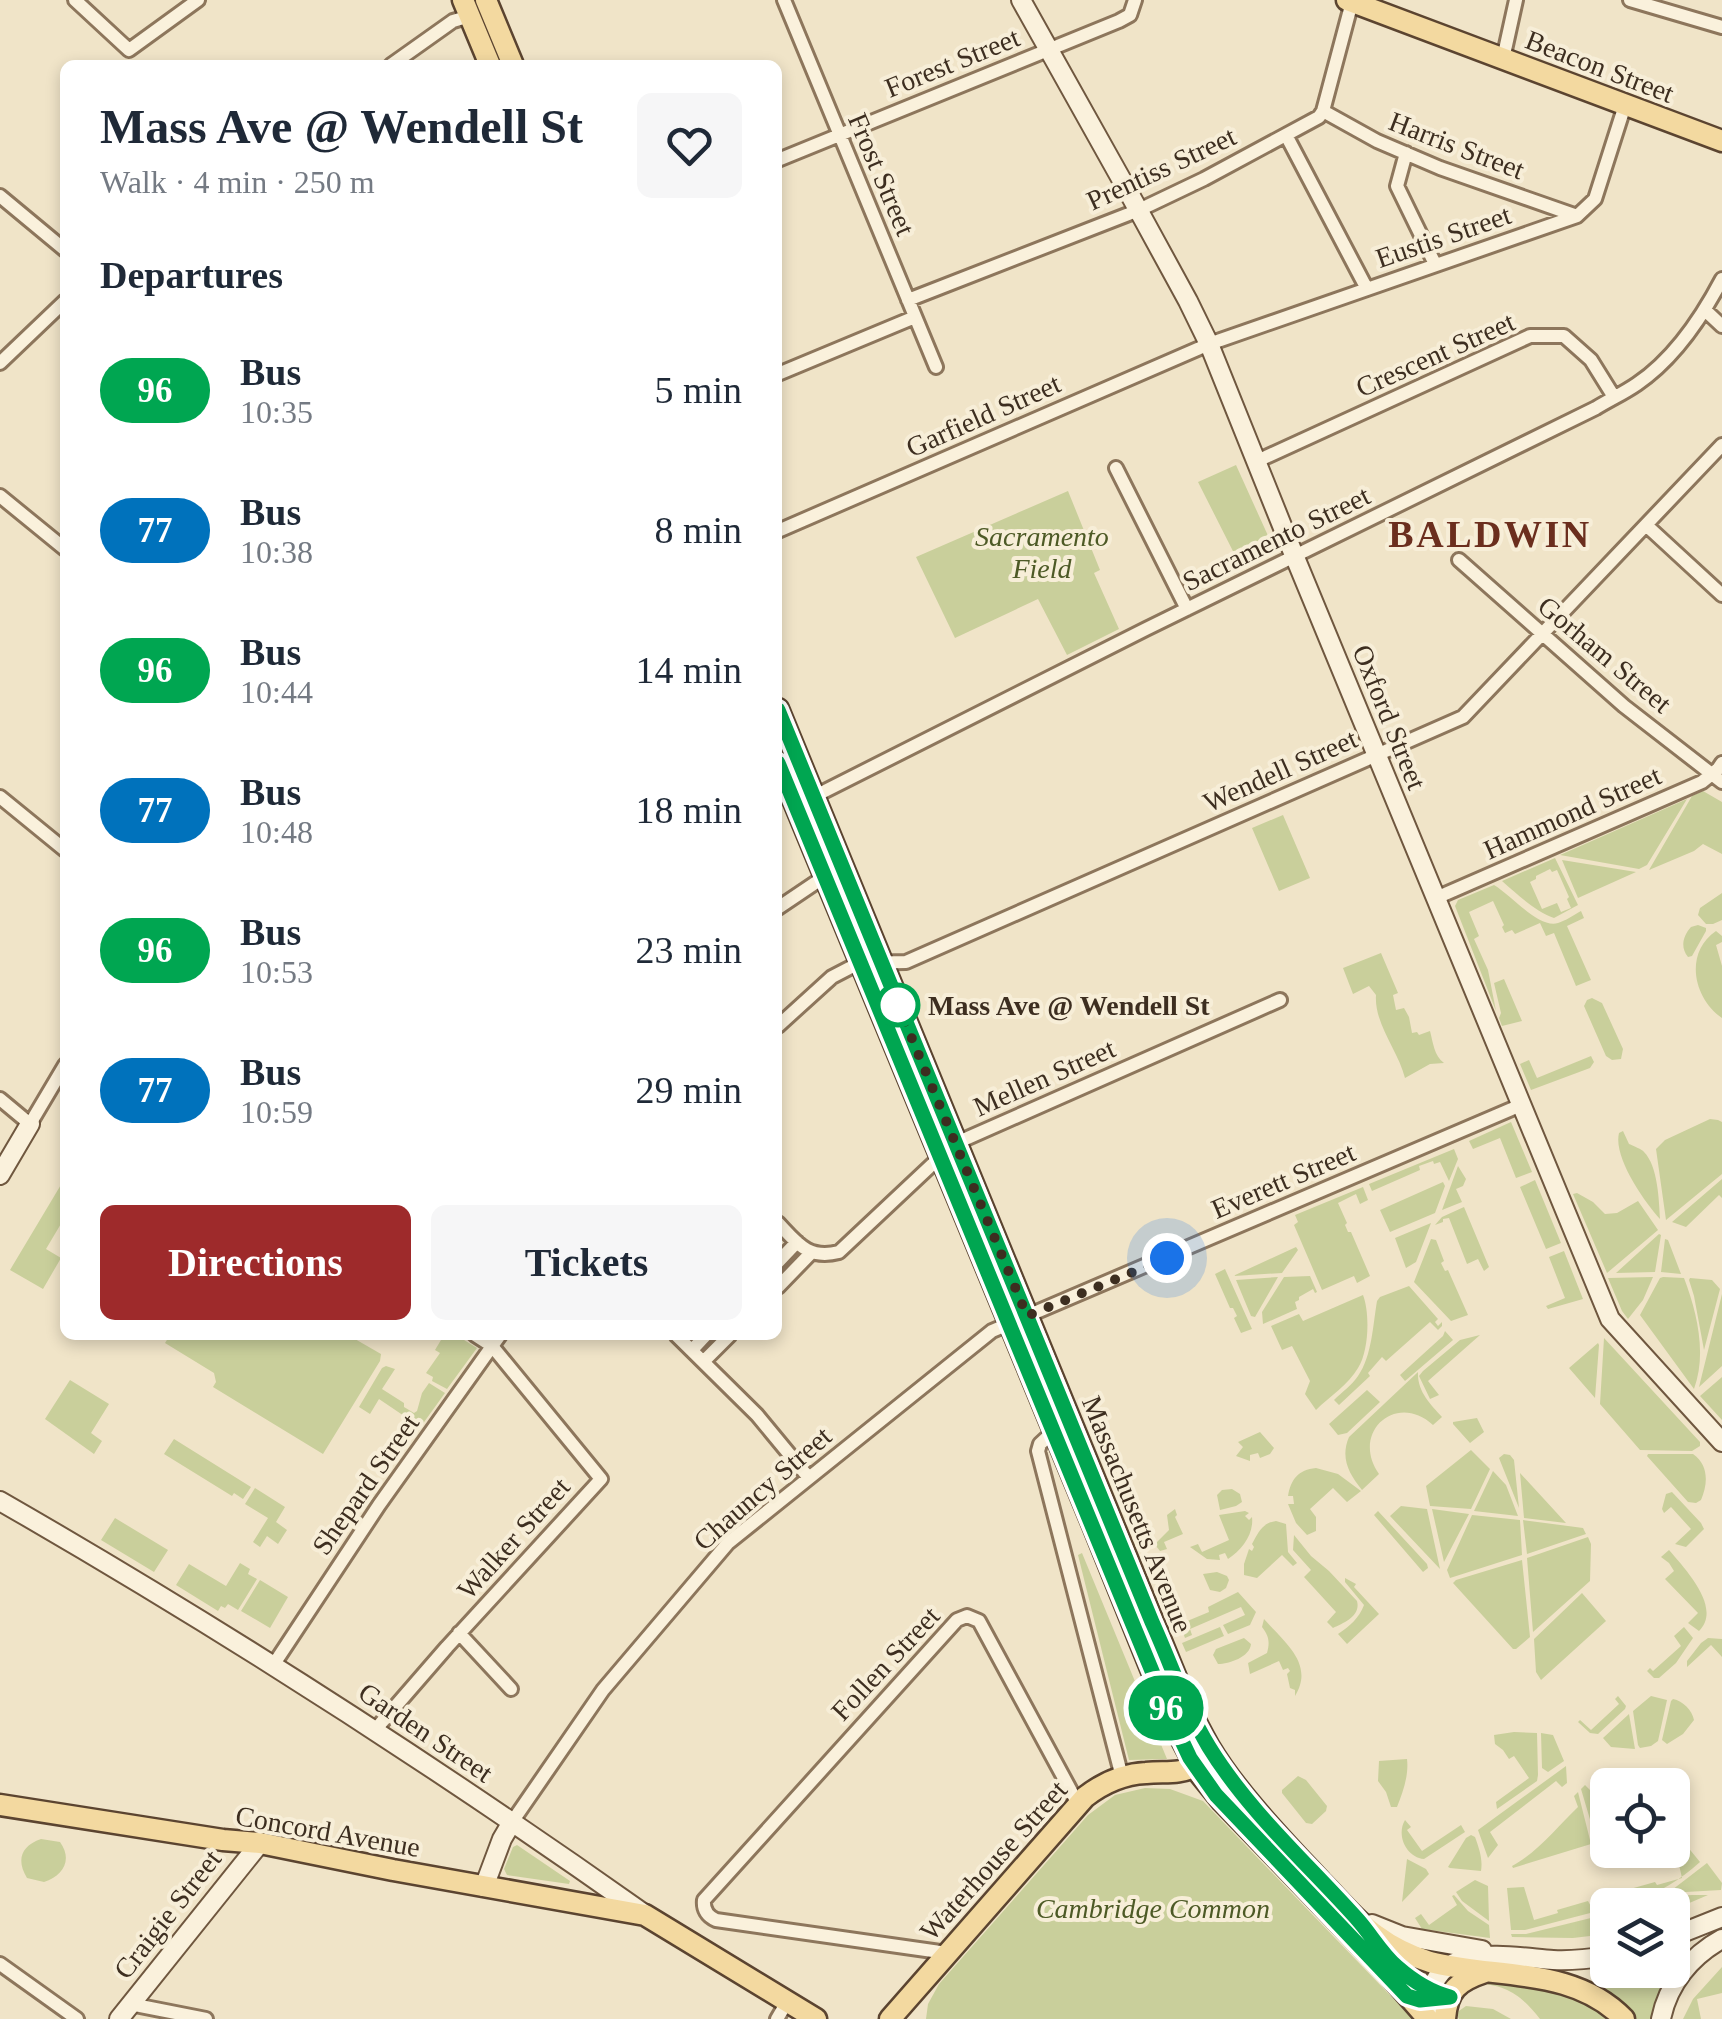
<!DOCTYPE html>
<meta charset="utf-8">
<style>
body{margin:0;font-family:Georgia,serif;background:#f6f6f7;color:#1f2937;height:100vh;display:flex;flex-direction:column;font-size:38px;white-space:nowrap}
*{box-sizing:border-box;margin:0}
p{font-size:32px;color:#747a83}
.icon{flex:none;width:55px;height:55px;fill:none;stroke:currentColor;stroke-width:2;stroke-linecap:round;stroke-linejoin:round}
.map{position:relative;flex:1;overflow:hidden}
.drawer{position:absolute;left:60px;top:60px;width:722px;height:1280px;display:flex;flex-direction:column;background:#fff;border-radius:15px;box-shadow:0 5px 15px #0003}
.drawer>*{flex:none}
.badge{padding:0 20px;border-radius:32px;font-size:35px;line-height:65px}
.controls{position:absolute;left:1590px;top:1768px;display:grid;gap:20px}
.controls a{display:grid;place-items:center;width:100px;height:100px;border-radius:15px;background:#fff;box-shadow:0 5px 15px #0003;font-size:50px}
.you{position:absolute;width:50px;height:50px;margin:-25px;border:8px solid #fff;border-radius:50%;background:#1a73e8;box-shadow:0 0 0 15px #1a73e833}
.map>.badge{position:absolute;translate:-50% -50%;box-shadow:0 0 0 5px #fff}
h2{padding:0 40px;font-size:38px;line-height:90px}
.round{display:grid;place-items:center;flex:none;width:105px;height:105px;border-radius:15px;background:#f6f6f7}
.headline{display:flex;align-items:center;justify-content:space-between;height:170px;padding:0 40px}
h1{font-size:48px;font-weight:600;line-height:75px}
.button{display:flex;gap:20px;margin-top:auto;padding:20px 40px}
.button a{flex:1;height:115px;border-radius:15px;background:#9e2a2b;color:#fff;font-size:40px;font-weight:600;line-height:115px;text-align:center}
.button a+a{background:#f6f6f7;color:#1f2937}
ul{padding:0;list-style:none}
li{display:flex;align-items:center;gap:30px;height:140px;padding:0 40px}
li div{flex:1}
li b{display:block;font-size:38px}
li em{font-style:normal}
li .badge{min-width:110px;font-weight:700;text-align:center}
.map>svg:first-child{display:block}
.green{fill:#c9cf9b;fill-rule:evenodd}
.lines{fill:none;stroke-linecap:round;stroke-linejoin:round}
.street-casing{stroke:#8d765c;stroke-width:18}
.secondary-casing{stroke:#6f573f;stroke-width:22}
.primary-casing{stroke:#5b4430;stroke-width:25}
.street{stroke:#faf1dc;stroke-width:12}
.secondary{stroke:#faf1dc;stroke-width:18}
.primary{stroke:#f3d9a0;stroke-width:20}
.line-casing{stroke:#fff;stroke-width:22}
.line{stroke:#00a651;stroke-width:15}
.walk{stroke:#3d2e20;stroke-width:10;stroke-dasharray:0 18}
.stop-dot{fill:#fff;stroke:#00a651;stroke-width:5}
.labels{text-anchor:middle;stroke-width:8;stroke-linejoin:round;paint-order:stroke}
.street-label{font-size:28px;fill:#3d2e20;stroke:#f7eed8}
.park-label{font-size:28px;font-style:italic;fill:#4d5a26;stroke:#f7eed8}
.stop-label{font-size:28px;font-weight:bold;fill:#3d2e20;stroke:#f7eed8;text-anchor:start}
.district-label{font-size:38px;font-weight:bold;letter-spacing:2.5px;fill:#6b2e1e;stroke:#f7eed8}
</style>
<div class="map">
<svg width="1722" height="2019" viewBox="0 0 1722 2019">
<rect width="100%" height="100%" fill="#f0e4c8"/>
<path class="green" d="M1236,465L1274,549L1241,567L1198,482Z
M1068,491L1100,570L1094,573L1119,629L1067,655L1038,599L955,638L916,557Z
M1703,791L1722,802V854L1703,844L1694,851L1649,870L1692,796Z
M1687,799L1647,865L1639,869L1560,855Z
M1283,815L1310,878L1279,891L1252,828Z
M1555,858L1578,905L1554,918C1535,911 1518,895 1502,881ZM1550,869L1552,872L1557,870L1569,897L1567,899L1571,908L1561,912L1557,903L1542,909L1530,882L1536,879V876Z
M1562,860L1636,872L1578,898Z
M1494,885C1510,894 1539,929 1558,923C1565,921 1574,915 1581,911L1584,918L1567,926L1591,980L1576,986L1554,933L1546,936L1540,923L1515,934L1512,930L1505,933L1502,927L1504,925L1493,901L1469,912L1479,936L1474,939L1488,970L1496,1011L1455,906L1458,900Z
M1722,893V920L1713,924H1706L1698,915L1700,908Z
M1698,925L1706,928V931L1692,956L1688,957C1680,947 1683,936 1691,927Z
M1716,931L1722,936V942L1716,945L1722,966V1018C1693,998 1684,953 1716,931Z
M1381,953L1398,993L1393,995L1396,1010L1404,1008L1409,1017L1412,1033L1417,1032L1419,1035L1430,1031C1433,1042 1434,1056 1444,1063L1430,1064L1405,1078C1398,1050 1374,1024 1376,995L1369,986L1353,994L1343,968Z
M1504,979L1522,1021L1502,1026L1499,1018L1501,1013L1494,983Z
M1592,998L1602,1003L1623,1049L1621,1059L1612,1060L1606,1056L1584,1006L1587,1000Z
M1591,1056L1594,1062L1590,1068L1531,1090L1520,1064L1529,1060L1537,1078Z
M1710,1119L1718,1120L1722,1122V1174L1666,1220L1656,1149L1665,1140Z
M1511,1122L1532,1172L1516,1178L1500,1138L1473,1149L1469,1141Z
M1623,1131L1629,1144C1632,1145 1643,1150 1644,1152C1658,1166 1659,1201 1660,1219C1644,1201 1613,1157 1619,1133Z
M1454,1149L1458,1159L1449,1181L1440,1162L1434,1164L1433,1161L1419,1166L1420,1170L1372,1191L1369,1184Z
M1458,1166L1466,1179L1463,1186L1456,1189L1462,1202L1442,1210Z
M65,1178V1217L46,1249L61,1258L43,1289L10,1270Z
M1722,1179V1198L1719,1195L1686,1227L1672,1222Z
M1535,1180L1561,1243L1546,1249L1520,1187Z
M1443,1182L1445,1186L1435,1213L1390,1232L1380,1210Z
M1363,1187L1368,1200L1360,1204L1356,1194L1338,1203L1347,1223L1345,1225L1348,1232H1351L1370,1276L1357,1283L1354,1276L1322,1290L1294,1225L1298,1222L1295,1215Z
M1577,1193L1593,1202L1605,1214L1617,1213L1638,1201L1658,1230L1607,1273L1573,1194Z
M1464,1207L1489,1267L1484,1271L1478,1259L1467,1264L1449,1218L1443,1219V1222L1435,1225L1442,1217Z
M1431,1223L1416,1262L1406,1268L1395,1238Z
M1659,1234L1661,1235L1655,1272L1616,1273Z
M1431,1239L1436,1240L1444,1261L1441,1263L1445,1271L1448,1270L1468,1315L1451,1321L1414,1282Z
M1665,1239L1668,1240L1681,1274L1661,1272Z
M1296,1247L1298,1250L1282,1273L1233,1276Z
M1564,1251L1583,1299L1548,1309L1546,1306L1565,1298L1549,1257Z
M1225,1269L1252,1329L1241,1333L1234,1318L1237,1316L1233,1308H1230L1215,1274Z
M1310,1276L1317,1292L1315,1293L1313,1289L1299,1297V1300L1295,1302L1297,1309L1263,1324L1262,1312L1284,1277Z
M1278,1277L1255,1317L1251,1316L1236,1280Z
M1653,1277L1643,1300L1628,1319L1622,1311L1608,1278Z
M1663,1277L1684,1278C1697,1312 1707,1354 1694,1389L1640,1315L1660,1278Z
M1690,1278L1712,1280L1720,1289L1704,1350L1694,1296L1689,1280Z
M1409,1286L1438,1319L1435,1322L1438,1326L1442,1322V1326L1438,1330L1430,1322L1386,1361L1382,1357L1368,1373L1370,1376L1339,1405L1334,1400C1342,1392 1352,1385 1358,1376C1372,1356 1373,1324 1377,1301L1380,1297Z
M1722,1294V1366L1699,1387Z
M1363,1295C1370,1313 1369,1351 1358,1368C1349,1384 1329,1397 1316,1410L1305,1394L1310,1381L1292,1346L1282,1350L1271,1326L1299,1314L1303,1321Z
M1445,1331L1453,1340L1405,1381L1400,1375L1443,1336Z
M170,1335H348L381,1354L380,1361L323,1454L213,1387L216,1382L214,1373L165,1343Z
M444,1335H456L477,1348L447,1389L432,1381L433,1377L426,1373L440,1353L435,1350Z
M1480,1335L1428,1381L1439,1395L1430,1399L1419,1376L1423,1371L1460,1340Z
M1604,1338L1700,1442V1446L1692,1451L1640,1450L1600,1404Z
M1598,1343L1599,1345L1595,1398L1569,1368Z
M386,1366L395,1369L382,1389L404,1403V1407L414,1413L417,1411L422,1393L429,1383L445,1393L414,1436L404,1429L410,1420L379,1399L370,1414L359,1407L382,1368Z
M1418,1372C1417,1391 1430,1404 1442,1417L1433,1425C1396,1391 1350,1433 1379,1474L1362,1490C1349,1474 1340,1458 1349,1437Z
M1722,1377V1420L1700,1396Z
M70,1380L109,1404L91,1433L102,1441L94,1454L45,1419Z
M1367,1390L1380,1402L1347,1433L1338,1435L1329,1424Z
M1477,1418L1484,1432L1470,1443L1453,1424V1422Z
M1260,1432L1274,1448L1270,1454L1260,1458L1258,1453L1250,1455V1461L1236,1456L1243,1447L1238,1442Z
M174,1439L251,1487L243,1499L234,1493L232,1496L164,1454Z
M1471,1450L1490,1469L1471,1509L1430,1506L1426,1486Z
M1504,1454L1510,1455L1514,1460L1519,1508L1499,1458Z
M1648,1454H1693C1709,1465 1708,1484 1701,1500L1696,1503L1688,1502L1647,1456Z
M1316,1468L1338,1474L1361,1491L1347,1502L1333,1488L1310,1509L1316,1517V1531L1307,1535L1296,1523L1288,1504H1294L1293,1496H1288C1291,1479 1298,1470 1316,1468Z
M1493,1471L1506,1485L1518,1516L1474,1511Z
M1520,1473L1566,1523L1524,1518Z
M255,1488L285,1507L276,1522L287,1530L278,1544L267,1536L260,1547L253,1542L268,1518L245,1504Z
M1232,1489L1240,1494L1242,1502L1236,1506L1220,1510L1217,1495L1222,1490Z
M1672,1492L1701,1523L1704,1529L1686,1547L1675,1544L1691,1529L1671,1507L1664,1513L1662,1509L1666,1494Z
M1401,1506L1427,1509L1440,1569L1390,1516Z
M1175,1509L1177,1515L1175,1517L1183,1534L1164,1542L1167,1549L1160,1551L1156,1546V1543L1169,1530L1167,1515Z
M1432,1509L1469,1514L1444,1562Z
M1245,1511L1249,1513L1245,1516L1249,1520L1252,1517C1254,1534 1242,1550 1228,1559L1225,1553L1219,1555L1220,1560L1207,1559L1190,1547L1198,1544L1202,1552L1229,1540L1219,1515Z
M1378,1511L1427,1564L1428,1568L1423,1572L1374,1515Z
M1472,1515L1520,1520L1522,1555L1450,1578L1447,1570Z
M115,1518L168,1550L154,1572L101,1540Z
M1523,1520L1583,1528L1586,1534L1527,1554Z
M1276,1521L1286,1524L1288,1552L1297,1563L1293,1566L1282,1555L1257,1578L1244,1575V1564L1249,1549L1252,1551L1254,1547L1252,1544C1258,1533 1262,1523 1276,1521Z
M1294,1535L1311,1556L1329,1571L1357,1601C1361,1616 1344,1623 1333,1628L1327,1622L1336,1612L1304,1577L1311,1570L1293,1550Z
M1588,1537L1591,1544L1590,1581L1533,1632L1527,1558Z
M1669,1550C1687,1571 1722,1608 1699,1631L1688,1623L1698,1613L1665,1579L1674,1571L1669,1563L1661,1557Z
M1082,1553L1167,1759L1129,1760L1078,1555Z
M1522,1560L1530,1637L1516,1649H1513L1453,1583L1456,1580Z
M240,1563L250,1569L248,1574L257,1579L238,1610L228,1604L225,1608L221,1606L218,1611L176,1585L189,1564L226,1586Z
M1217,1572L1227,1576L1229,1580L1226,1588L1220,1592L1210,1590L1203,1574Z
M1345,1578L1356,1584L1354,1587L1379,1614L1347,1644L1338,1634C1350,1626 1359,1618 1364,1605L1345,1582Z
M260,1580L288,1597L270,1628L241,1611Z
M1238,1592L1256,1612L1250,1625L1228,1634L1223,1625L1245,1615L1241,1607L1190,1629L1192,1635L1185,1638L1180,1624L1209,1612L1208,1607Z
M1582,1593L1606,1621L1541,1680L1536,1672L1534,1639Z
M1264,1619C1284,1642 1315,1664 1295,1696V1690L1290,1688L1287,1674L1290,1671L1288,1668L1283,1670L1279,1661L1250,1674L1248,1663L1267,1653C1270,1642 1269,1636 1262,1627Z
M1220,1627L1224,1636L1186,1652L1182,1643Z
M1684,1627L1693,1638L1676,1663L1659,1678H1654L1647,1671L1650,1668L1653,1671L1681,1646L1674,1636Z
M1244,1638L1251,1644C1250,1657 1229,1664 1218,1664L1213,1655L1216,1649Z
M1708,1638L1722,1639V1657L1711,1645L1687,1667V1661L1701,1643Z
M1618,1696L1626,1706L1625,1709L1598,1734L1590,1733L1578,1722L1580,1720L1591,1730L1619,1704L1615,1699Z
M1651,1696L1667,1700L1658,1741L1651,1746L1640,1748L1638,1745L1633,1711Z
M1673,1699C1683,1701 1692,1710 1694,1720L1683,1734L1667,1744L1662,1740L1671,1701Z
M1629,1714L1635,1749L1611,1747L1603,1738Z
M1514,1732L1537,1733L1538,1775L1537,1781L1497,1809L1496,1802L1529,1778L1514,1756L1509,1759L1503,1750L1495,1744L1494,1735Z
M1541,1733L1553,1735L1564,1761L1548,1772L1542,1768Z
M1407,1759C1409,1775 1403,1792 1397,1807H1391L1386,1792L1378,1781L1379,1761Z
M1566,1766L1567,1783L1562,1787L1556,1781L1490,1832L1498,1845L1488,1858L1478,1830Z
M1298,1776L1306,1780L1327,1806L1326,1811L1312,1824L1306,1823L1282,1793V1790Z
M1585,1785L1594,1794L1603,1786L1607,1790V1840L1597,1843L1581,1789Z
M1145,1788L1170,1789L1203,1801L1413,2019H926L928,2004L939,1984L1088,1815L1115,1795Z
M1578,1792L1591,1844L1513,1868L1512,1866C1537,1853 1558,1826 1578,1807L1574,1796Z
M1405,1820L1411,1827L1407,1830L1422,1851L1461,1825L1465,1832L1424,1859C1406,1857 1396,1835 1405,1820Z
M1471,1835L1475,1837C1479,1848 1483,1859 1481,1871L1450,1868L1448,1867L1466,1838Z
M1673,1838L1682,1840L1700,1862C1679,1881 1660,1892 1634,1901L1630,1889L1655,1882L1657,1885L1682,1878Z
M41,1839L60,1842C73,1860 63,1876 44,1882L27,1878C16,1860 21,1846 41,1839Z
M517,1845L570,1881L569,1884L507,1875L504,1869L513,1847Z
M1407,1859L1426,1869L1429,1874L1402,1902Z
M1707,1863L1722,1883L1721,1890L1668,1893Z
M1475,1880L1488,1886L1489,1921L1462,1901L1456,1892Z
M1524,1887L1534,1920L1558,1913L1557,1910L1588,1901L1594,1912L1525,1930H1511L1507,1888Z
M1454,1895L1468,1911L1489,1925L1490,1938L1422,1929L1415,1918L1421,1914L1429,1925L1457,1905L1452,1896Z
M1692,1895H1708L1673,1910L1672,1905H1637L1674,1896Z
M1607,1914V1934L1573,1938L1512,1937L1511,1934H1526Z
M1607,1966L1608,1970H1672L1661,1990L1653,2019H1634C1627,2010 1599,1991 1597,1983C1596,1976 1600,1972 1604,1967Z
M1722,1967V1993L1697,1999L1701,2019H1683L1693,1999Z
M1476,1980C1526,1986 1570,1985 1610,2019H1540C1520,1994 1507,1985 1474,1983Z
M1466,2006L1493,2009L1511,2019H1459L1456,2013Z"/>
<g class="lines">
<g class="street-casing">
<path id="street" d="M75,0L129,50L198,0
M784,0L936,367
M1630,0L1722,27
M1503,59L1516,0
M391,65L453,21L470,16
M1323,111L1377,141L1440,168L1577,216
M1286,135L1367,289
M1406,153L1397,186L1435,264
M778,160L1119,21L1130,15L1135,0
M0,196L65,250
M908,300L1139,210L1204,179L1319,117L1323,111L1352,2
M1706,311L1722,326
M0,363L65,301
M778,374L915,317
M1255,462L1530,336H1564L1591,360L1614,397
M1116,468L1187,609
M0,496L65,549
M1646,525L1722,595
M778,531L1209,344L1577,216L1595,199L1625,105
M1459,560L1624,706L1722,782
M0,797L65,850
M813,797L1146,629L1596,408C1609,400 1624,393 1637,384C1674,359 1702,317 1722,279
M1436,898L1702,782L1718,769L1722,763
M778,908L824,877
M778,1026L832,977L859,963L906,962L1463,717L1722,445
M0,1099L30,1124L65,1065
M778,1223C797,1243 808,1260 839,1252L954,1144L1280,1000
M778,1262L797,1242
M778,1287L811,1253
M676,1335L757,1415L809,1478
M692,1350L706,1335
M704,1361L730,1335
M1054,1431L1040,1444L1038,1451L1122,1777
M459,1633L511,1689
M274,1664L379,1505L500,1335
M375,1730L447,1647L601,1479L492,1346L475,1335
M512,1822L603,1690L728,1543L992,1331L1521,1105
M947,1953L716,1920C707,1916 703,1909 704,1900L957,1620L967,1616L979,1621L1078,1804
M0,1964L77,2019
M130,2004L206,2019
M777,2019L787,2002"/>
</g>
<g class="secondary-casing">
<path id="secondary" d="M1021,0L1129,193L1188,301L1209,344L1287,538L1610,1319L1722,1442
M0,1175L30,1124
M0,1501C221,1628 435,1766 643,1913
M484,1887L502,1839L512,1822
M1372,1924L1402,1936L1482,1950
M1672,1937L1722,1917
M119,2019L260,1843
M1430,2019C1422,1939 1501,1956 1553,1960C1571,1961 1589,1959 1608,1956
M1661,2019C1668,1984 1691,1956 1722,1939"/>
</g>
<g class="primary-casing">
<path id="primary" d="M463,0L490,65
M486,0L513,65
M1347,0L1722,141
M778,709L1153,1622C1171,1664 1186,1708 1209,1747C1237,1794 1284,1842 1321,1882C1339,1900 1355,1921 1376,1935C1392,1947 1411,1956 1430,1962C1496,1979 1573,1966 1624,2019
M778,763L1093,1525L1173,1723L1200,1774L1222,1801L1386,1971L1428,2019
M0,1805L223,1840L260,1843L393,1870L645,1915L816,2019
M890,2019L1085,1797C1103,1783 1123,1774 1146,1773C1165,1771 1178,1775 1195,1766
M1445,2019C1447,1990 1458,1981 1485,1972"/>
</g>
<use href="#street" class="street"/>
<use href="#secondary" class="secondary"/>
<use href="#primary" class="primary"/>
</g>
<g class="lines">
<g class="line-casing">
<path id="line" d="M778,710L1152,1622C1171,1664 1186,1709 1209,1747C1249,1812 1308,1864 1358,1920C1372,1936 1381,1953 1397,1967C1413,1981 1430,1992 1450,1997L1420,2000L1407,1996L1216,1795L1190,1758L1173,1722L778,763"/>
</g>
<use href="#line" class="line"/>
<path class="walk" d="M898,1005L1027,1316L1167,1258"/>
</g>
<circle class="stop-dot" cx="898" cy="1005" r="20"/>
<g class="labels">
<g class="street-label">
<text transform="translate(952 62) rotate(-22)" y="10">Forest Street</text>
<text transform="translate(1600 66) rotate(21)" y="10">Beacon Street</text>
<text transform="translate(1457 145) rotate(21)" y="10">Harris Street</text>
<text transform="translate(1161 168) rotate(-25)" y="10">Prentiss Street</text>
<text transform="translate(882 174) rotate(67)" y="10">Frost Street</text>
<text transform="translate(1443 236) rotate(-19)" y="10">Eustis Street</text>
<text transform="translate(1435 354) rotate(-24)" y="10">Crescent Street</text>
<text transform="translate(983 415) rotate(-24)" y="10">Garfield Street</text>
<text transform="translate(1276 538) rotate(-26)" y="10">Sacramento Street</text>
<text transform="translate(1605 654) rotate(40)" y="10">Gorham Street</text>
<text transform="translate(1390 717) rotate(68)" y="10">Oxford Street</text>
<text transform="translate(1280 770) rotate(-24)" y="10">Wendell Street</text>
<text transform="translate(1572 812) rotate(-24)" y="10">Hammond Street</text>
<text transform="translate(1044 1077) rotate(-24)" y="10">Mellen Street</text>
<text transform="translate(1283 1180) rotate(-23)" y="10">Everett Street</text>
<text transform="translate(365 1484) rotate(-55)" y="10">Shepard Street</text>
<text transform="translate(762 1488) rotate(-41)" y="10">Chauncy Street</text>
<text transform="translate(1138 1514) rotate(68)" y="10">Massachusetts Avenue</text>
<text transform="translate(513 1538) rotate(-48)" y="10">Walker Street</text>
<text transform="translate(885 1663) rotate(-47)" y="10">Follen Street</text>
<text transform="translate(426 1732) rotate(34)" y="10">Garden Street</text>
<text transform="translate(328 1831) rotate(10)" y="10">Concord Avenue</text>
<text transform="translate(993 1860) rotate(-48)" y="10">Waterhouse Street</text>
<text transform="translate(167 1914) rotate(-52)" y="10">Craigie Street</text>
</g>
<g class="park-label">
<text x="1042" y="546">Sacramento<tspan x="1042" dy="32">Field</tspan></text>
<text x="1153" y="1918">Cambridge Common</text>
</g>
<g class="stop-label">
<text x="928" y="1015">Mass Ave @ Wendell St</text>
</g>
<g class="district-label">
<text x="1490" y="547">BALDWIN</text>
</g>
</g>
</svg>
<div class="controls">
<a><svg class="icon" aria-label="locate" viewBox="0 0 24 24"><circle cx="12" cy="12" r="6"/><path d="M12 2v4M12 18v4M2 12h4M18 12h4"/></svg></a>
<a><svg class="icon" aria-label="layers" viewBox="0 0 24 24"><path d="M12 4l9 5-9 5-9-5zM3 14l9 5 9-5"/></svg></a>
</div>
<div class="you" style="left:1167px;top:1258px"></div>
<b class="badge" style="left:1166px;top:1708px;background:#00a651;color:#fff">96</b>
<section class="drawer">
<div class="headline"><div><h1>Mass Ave @ Wendell St</h1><p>Walk · 4 min · 250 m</p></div><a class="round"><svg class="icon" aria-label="heart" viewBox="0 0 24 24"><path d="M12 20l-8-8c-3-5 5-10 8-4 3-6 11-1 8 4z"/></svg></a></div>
<h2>Departures</h2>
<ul>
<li><span class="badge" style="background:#00a651;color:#fff">96</span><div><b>Bus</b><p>10:35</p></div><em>5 min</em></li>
<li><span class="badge" style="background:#0072bc;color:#fff">77</span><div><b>Bus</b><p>10:38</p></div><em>8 min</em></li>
<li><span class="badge" style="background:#00a651;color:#fff">96</span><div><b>Bus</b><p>10:44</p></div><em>14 min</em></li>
<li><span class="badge" style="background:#0072bc;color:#fff">77</span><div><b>Bus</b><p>10:48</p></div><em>18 min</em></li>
<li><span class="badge" style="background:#00a651;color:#fff">96</span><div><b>Bus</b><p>10:53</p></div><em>23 min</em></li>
<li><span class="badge" style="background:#0072bc;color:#fff">77</span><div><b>Bus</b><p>10:59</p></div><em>29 min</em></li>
</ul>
<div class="button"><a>Directions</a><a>Tickets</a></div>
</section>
</div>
